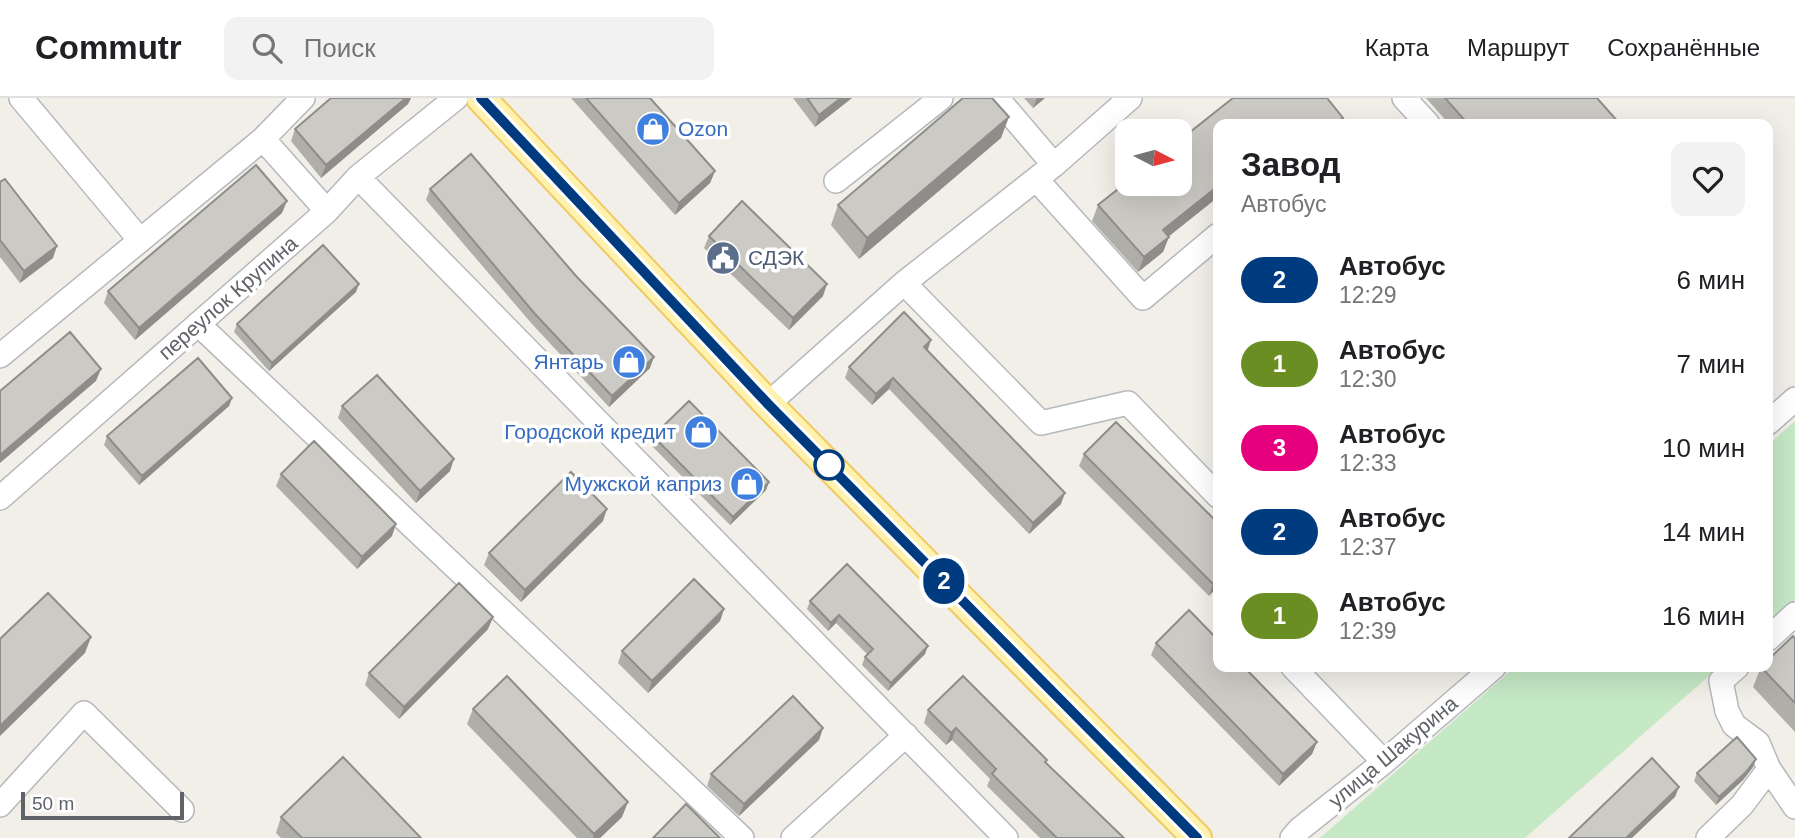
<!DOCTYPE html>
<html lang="ru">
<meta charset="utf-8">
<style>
body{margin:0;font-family:Arial,sans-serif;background:#f2f2f2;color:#202124;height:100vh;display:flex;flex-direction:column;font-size:26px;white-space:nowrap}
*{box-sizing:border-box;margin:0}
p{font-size:23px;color:#757577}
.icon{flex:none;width:38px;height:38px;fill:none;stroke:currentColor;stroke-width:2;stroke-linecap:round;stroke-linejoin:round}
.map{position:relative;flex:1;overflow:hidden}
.panel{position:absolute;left:1213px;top:21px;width:560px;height:553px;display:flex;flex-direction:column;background:#fff;border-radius:14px;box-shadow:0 7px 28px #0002}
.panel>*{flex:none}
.badge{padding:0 14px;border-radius:23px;font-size:24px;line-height:46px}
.needle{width:46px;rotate:96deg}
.buttons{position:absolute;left:1115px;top:21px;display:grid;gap:14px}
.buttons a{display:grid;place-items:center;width:77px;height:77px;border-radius:14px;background:#fff;box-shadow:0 7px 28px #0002;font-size:35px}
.scale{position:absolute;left:21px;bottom:18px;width:163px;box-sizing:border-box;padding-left:7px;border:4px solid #5f6368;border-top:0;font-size:19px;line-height:24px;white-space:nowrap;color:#5f6368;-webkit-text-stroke:5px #fff;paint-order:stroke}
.map>.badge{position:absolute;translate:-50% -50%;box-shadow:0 0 0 4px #fff}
.round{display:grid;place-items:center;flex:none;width:74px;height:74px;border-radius:14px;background:#f2f2f2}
.overview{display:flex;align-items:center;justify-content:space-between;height:119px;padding:0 28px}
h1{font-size:33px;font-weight:600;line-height:52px}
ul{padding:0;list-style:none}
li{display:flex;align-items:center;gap:21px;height:84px;padding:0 28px}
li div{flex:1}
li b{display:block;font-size:26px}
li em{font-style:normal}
li .badge{min-width:77px;font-weight:700;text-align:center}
header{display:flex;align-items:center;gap:42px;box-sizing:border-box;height:98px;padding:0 35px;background:#fff;border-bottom:2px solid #e0e0e0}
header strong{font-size:33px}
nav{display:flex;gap:38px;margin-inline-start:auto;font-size:24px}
.search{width:490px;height:63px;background:#f2f2f2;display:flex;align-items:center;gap:18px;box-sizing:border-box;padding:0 24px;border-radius:14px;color:#757577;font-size:26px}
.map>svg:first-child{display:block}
.green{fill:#c5e8c5}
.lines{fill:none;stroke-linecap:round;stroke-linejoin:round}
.minor-casing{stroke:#b5b8bc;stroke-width:26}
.major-casing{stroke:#f2c960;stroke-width:32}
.minor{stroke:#fff;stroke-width:23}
.major{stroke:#fff2af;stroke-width:28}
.wall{fill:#afaea9}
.shaded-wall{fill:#8f8d8a}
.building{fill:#cccac5;stroke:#8f8d8a;stroke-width:2}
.line-casing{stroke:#fff;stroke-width:16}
.line{stroke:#003b80;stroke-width:10}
.stop-dot{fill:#fff;stroke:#003b80;stroke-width:3.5}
.labels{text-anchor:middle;stroke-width:7;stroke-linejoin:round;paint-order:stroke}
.shop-label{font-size:21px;fill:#366cbe;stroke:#fff;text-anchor:end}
.service-label{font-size:21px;fill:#4e5e75;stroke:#fff;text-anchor:start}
.street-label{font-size:21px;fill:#5f6368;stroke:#fff}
</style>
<header>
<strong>Commutr</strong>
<div class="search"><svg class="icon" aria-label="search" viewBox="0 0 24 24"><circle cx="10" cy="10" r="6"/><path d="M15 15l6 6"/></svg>Поиск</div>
<nav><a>Карта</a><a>Маршрут</a><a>Сохранённые</a></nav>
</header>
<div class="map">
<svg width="1795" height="740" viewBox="0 0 1795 740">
<rect width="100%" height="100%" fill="#f1efe8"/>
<path class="green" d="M1795,323V502L1768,526V347Z
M1515,569H1719L1525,740H1320Z"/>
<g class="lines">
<g class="minor-casing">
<path id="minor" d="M21,0L140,142
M997,0L1054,67
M1404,0L1428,26
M263,41L303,0
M358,79L1006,740
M1036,81L1143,200L1218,137
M836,83L941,0
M904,185L1041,325L1128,305L1218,398
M198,226L742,740
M0,258L263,41L327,113
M768,306L904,185L1054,67L1130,0
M1768,325L1795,301
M0,400L327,113L358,79L456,0
M1768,541L1795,516
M1293,569L1384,664
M1769,671L1795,709
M0,707L84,615L182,712
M793,740L906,637
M1292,740L1300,731L1384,664L1494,569
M1708,740L1742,707L1769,671L1758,645L1734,627L1727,613L1721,583L1737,569"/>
</g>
<g class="major-casing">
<path id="major" d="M481,0L768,306L1197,740"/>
</g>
<use href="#minor" class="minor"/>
<use href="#major" class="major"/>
</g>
<path class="wall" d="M331,0H411L408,6L321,80L291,43L295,31Z
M571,0H650L715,73L710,85L675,117Z
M793,0H852L815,29Z
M1024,0H1045L1033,10Z
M1426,0H1597L1620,26H1449Z
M1218,26V99L1169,138L1163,154L1138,174L1092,123L1098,107Z
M1001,40L859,161L831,127L838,107Z
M0,84L53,160L20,185L0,159Z
M430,91L650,270L609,309L532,226L426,102Z
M282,115L135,242L104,205L108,193Z
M709,138L823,198L789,232L704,150Z
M356,194L269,273L234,234L237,226Z
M931,242L928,252L1061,406L1029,436L889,291L872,307L845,280L849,269Z
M232,300L229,308L139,387L104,347L107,338Z
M342,308L450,373L416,405L338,320Z
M653,338L769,384L766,392L730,427L650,346Z
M1084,356L1218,425V488L1209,498L1079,368Z
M281,376L392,438L357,471L276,388Z
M603,423L521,504L484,467L489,455Z
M810,503L925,556L888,593L862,567L865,559L867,556L836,525L828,533L807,511Z
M724,511L720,523L648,595L618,565L622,553Z
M493,519L488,531L399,621L365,587L369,575Z
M1795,541V634L1753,589L1761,569Z
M1156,545L1317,644L1312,656L1279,688L1151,557Z
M473,611L622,719L600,740H577L467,626Z
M928,612L1047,662L1046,665L1124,740H1040L987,688L990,681L952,642L946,647L924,625Z
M823,630L819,642L739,718L707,688L711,676Z
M1756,661L1753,669L1743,682L1716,707L1694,683L1697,675Z
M281,719L421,740H281L276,735Z"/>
<path class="shaded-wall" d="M406,0H411L408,6L321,80L326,67Z
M841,0H852L815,29L819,17Z
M1037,0H1045L1033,10Z
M1009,19L1001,40L859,161L867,140Z
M715,73L710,85L675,117L679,105Z
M1218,88V99L1158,147L1163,132Z
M287,103L282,115L135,242L139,230Z
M1169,139L1163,154L1138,174L1144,159Z
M57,148L53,160L20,185L24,173Z
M359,186L356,194L269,273L272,265Z
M827,186L823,198L789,232L793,220Z
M931,242L927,253L924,249Z
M654,259L650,270L609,309L612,298Z
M101,271L96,283L0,365V357Z
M893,280L889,291L872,307L876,296Z
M232,300L229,308L139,387L142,378Z
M454,361L450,373L416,405L420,393Z
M769,384L766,392L730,427L733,419Z
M1065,395L1061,406L1029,436L1033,425Z
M607,411L603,423L521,504L525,492Z
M396,426L392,438L357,471L362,459Z
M1218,480V488L1209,498L1213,486Z
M724,511L720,523L648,595L652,583Z
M839,517L836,525L828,533L831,525Z
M493,519L488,531L399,621L404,609Z
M91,539L85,555L0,638V628Z
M928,548L925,556L888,593L891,585Z
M823,630L819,642L739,718L744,706Z
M956,630L952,642L946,647L951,635Z
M1317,644L1312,656L1279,688L1283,676Z
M1756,661L1753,669L1743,682L1716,707L1719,699Z
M1679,689L1675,699L1632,740H1626Z
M628,704L622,719L600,740H593L594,736Z"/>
<path class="building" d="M331,0H406L326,67L295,31Z
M586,0H650L715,73L679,105Z
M807,0H841L819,17Z
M963,0H992L1009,19L867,140L838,107Z
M1233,0H1327L1343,20L1334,26H1218V88L1163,132L1169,139L1144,159L1098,107L1127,84V86H1180V42Z
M1445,0H1597L1620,26H1468Z
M471,56L576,178L654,259L612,298L535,216L430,91Z
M256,67L287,103L139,230L108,193Z
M5,81L57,148L24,173L0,142V84Z
M742,103L827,186L793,220L709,138Z
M323,147L359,186L272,265L237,226Z
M904,214L931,242L924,249L1065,395L1033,425L893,280L876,296L849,269Z
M70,234L101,271L0,357V293Z
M198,260L232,300L142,378L107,338Z
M377,277L454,361L420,393L342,308Z
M689,303L769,384L733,419L653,338Z
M1116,324L1218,425V480L1213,486L1084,356Z
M314,343L396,426L362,459L281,376Z
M571,374L607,411L525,492L489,455Z
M847,466L928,548L891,585L865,559L873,551L839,517L831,525L810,503Z
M694,481L724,511L652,583L622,553Z
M459,485L493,519L404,609L369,575Z
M48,495L91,539L0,628V541Z
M1189,512L1218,542V569H1244L1317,644L1283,676L1156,545Z
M1793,538L1795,541V605L1761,569H1768V562Z
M507,578L628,704L594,736L473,611Z
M963,578L1047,662L1045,664L1124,740H1057L992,676L996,671L956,630L951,635L928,612Z
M793,598L823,630L744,706L711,676Z
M1737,639L1756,661L1746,674L1719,699L1697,675Z
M343,659L421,740H302L281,719Z
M1652,660L1679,689L1626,740H1569Z
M686,706L720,740H653Z"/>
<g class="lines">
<g class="line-casing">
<path id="line" d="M481,0L768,306L1197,740"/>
</g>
<use href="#line" class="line"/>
</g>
<defs>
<g id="shop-disc" transform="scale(1.75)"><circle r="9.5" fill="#3f7fe0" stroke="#fff"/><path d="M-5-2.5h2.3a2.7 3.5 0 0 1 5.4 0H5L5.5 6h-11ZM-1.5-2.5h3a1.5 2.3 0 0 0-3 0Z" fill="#fff"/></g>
<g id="civic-disc" transform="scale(1.75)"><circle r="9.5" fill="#5c6f8a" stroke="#fff"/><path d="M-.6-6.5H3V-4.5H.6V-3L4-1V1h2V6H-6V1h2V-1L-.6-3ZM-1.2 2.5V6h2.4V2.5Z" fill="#fff"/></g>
</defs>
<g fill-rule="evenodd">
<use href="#shop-disc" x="653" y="31"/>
<use href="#civic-disc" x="723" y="160"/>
<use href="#shop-disc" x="629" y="264"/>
<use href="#shop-disc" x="701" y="334"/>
<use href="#shop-disc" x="747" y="386"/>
</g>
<circle class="stop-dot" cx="829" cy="367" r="14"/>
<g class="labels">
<g class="shop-label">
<text x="678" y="38" text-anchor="start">Ozon</text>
<text x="604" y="271">Янтарь</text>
<text x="676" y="341">Городской кредит</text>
<text x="722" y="393">Мужской каприз</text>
</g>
<g class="service-label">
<text x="748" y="167">СДЭК</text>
</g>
<g class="street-label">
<text transform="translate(228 200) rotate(-41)" y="7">переулок Крупина</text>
<text transform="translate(1393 654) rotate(-40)" y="7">улица Шакурина</text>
</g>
</g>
</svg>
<div class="buttons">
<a><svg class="needle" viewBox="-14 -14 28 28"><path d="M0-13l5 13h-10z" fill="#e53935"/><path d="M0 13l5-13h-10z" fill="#757577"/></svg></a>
</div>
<div class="scale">50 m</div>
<b class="badge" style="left:944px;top:483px;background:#003b80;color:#fff">2</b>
<section class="panel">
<div class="overview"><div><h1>Завод</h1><p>Автобус</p></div><a class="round"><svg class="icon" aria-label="heart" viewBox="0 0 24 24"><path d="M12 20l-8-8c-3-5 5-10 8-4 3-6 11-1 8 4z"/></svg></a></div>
<ul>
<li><span class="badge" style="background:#003b80;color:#fff">2</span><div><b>Автобус</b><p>12:29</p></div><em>6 мин</em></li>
<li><span class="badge" style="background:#6b8e23;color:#fff">1</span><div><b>Автобус</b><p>12:30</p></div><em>7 мин</em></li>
<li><span class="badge" style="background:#e6007e;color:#fff">3</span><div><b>Автобус</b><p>12:33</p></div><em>10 мин</em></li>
<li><span class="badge" style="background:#003b80;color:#fff">2</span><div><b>Автобус</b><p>12:37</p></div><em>14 мин</em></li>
<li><span class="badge" style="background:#6b8e23;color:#fff">1</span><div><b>Автобус</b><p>12:39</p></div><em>16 мин</em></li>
</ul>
</section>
</div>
